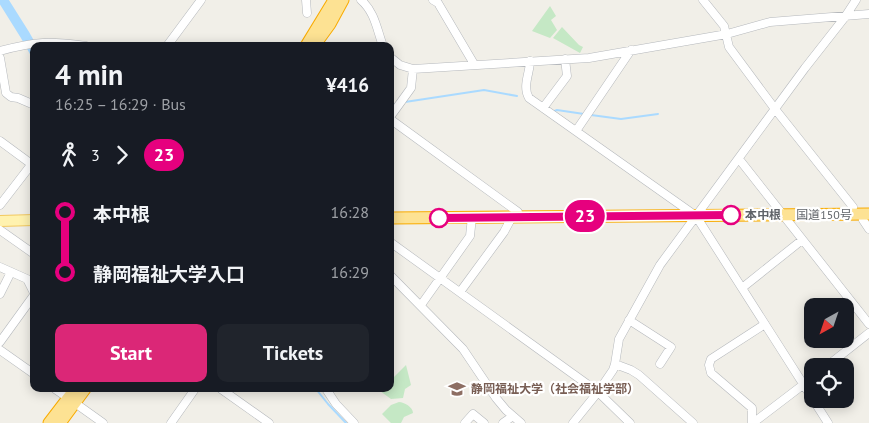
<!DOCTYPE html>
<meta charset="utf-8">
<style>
body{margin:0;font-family:"PT Sans","Noto Sans JP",sans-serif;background:#20242c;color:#f1f3f6;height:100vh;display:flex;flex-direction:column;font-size:19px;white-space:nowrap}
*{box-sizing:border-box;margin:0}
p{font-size:16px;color:#9ea1a6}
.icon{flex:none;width:28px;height:28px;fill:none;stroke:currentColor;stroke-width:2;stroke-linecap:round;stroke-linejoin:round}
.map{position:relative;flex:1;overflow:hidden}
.side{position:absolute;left:30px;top:42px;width:364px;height:350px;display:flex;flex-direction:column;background:#171b24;border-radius:10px;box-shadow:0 2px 12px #0003}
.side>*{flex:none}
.badge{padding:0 10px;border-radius:16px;font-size:18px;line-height:32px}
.needle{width:32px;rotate:220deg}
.fabs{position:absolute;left:804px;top:298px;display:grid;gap:10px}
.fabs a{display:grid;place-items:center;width:50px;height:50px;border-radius:10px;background:#171b24;box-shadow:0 2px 12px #0003;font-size:25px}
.map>.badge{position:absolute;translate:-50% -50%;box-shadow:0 0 0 2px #fff}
.legs{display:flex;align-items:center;gap:8px;height:55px;padding:0 25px;font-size:16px}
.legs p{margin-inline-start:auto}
.head{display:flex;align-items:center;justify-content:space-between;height:85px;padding:0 25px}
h1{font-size:28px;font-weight:600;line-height:38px}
.primary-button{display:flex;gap:10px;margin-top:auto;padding:10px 25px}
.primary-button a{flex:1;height:58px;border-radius:10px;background:#db2777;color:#fff;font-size:20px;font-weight:600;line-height:58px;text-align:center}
.primary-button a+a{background:#20242c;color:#f1f3f6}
ul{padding:0 25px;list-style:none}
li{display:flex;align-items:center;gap:18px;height:60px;font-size:19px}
li i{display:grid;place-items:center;width:8px;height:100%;margin:0 6px;background:currentColor}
li i::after{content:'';width:12px;height:12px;margin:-6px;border:4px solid;border-radius:50%;background:#171b24}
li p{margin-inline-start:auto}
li:first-child i{background:linear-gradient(#0000 50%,currentColor 0)}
li:last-child i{background:linear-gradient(currentColor 50%,#0000 0)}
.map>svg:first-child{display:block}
.green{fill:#c5e8c5}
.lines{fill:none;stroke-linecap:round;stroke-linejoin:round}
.stream{stroke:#aadaff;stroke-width:2}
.river{stroke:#aadaff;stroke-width:10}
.minor-casing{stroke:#b5b8bc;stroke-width:9}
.major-casing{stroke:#f2c960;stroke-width:12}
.highway-casing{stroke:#f9ab00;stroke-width:13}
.minor{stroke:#fff;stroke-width:8}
.major{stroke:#fff2af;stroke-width:10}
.highway{stroke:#fde293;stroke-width:11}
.line-1-casing{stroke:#fff;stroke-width:11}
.line-1{stroke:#e6007e;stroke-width:8}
.stop-1-dot{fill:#fff;stroke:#e6007e;stroke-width:2.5}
.labels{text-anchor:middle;stroke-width:4.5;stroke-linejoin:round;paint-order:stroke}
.stop-label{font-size:12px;font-weight:bold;fill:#5f6368;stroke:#fff;text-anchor:start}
.street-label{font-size:12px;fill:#5f6368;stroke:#fff}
.education-label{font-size:12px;font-weight:bold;fill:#785e54;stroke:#fff;text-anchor:start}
</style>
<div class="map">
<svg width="869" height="423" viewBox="0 0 869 423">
<rect width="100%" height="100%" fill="#f1efe8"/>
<path class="green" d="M550,6L556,16L551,20L557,30L550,38L532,31Z
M562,27L579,45L583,47L580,53L553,38Z
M406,365L411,385L405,389L403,398L391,399L380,391L382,389H390V381Z
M399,402C404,402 413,407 413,413L404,417L401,423H391L382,414L391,405Z"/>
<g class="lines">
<path class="stream" d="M405,102L484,90L517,96
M390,106L396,104
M552,112L557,110L584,114
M591,115L621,119L658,114
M316,389L328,404L346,423"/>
<path class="river" d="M3,0L25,35L34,51"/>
<g class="minor-casing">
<path id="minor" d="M306,0L307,13
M361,0C375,12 377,30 383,46
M433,0L438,3L474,64
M703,0L724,26L729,47L775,109L853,207
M167,46L201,0
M0,51C36,41 50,41 86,46
M390,57L400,65L413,69L589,58L727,34L770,22L869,14
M0,58L6,93L11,97L18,98L32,104
M530,61C530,73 522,86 529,98L696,216L828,423
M543,108L567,76L565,59
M390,117L411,88L413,69
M390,119L518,212V217
M576,131L631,50
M0,141L34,166
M739,159L869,324
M0,205L34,161
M863,220L869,229
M0,230L34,254
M390,242L598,392L630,423
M0,267L27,279L34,293
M390,275L463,349L496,398L506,410L521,423
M742,288L802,240
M460,292L504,232L512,217
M0,294L11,272
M421,305L470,236L472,217
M629,320L671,347L660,364
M0,342L34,295
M0,350L34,374
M615,364L631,370L639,375L693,423
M827,366L869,333
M55,389L68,398
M221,389L269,423
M326,389L336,404L354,423
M75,403L103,423
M171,423L195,389
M465,423L473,414L484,423
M503,423L513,416
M573,423L598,392L613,370L615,364L619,339L660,265L805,68L845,17L856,0
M752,423V408L711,373L709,365L711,359L765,324
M753,423L812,378"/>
</g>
<g class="major-casing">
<path id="major" d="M0,221L34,220"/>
</g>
<g class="highway-casing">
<path id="highway" d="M306,46L334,0
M314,46L330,24L343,0
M390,218L869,214
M49,423L75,389
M60,423L85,389"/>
</g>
<use href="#minor" class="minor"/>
<use href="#major" class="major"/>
<use href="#highway" class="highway"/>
</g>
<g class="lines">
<g class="line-1-casing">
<path id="line-1" d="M439,218L731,215"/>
</g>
<use href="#line-1" class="line-1"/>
</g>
<defs>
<g id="university-bare" transform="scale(1.35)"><path d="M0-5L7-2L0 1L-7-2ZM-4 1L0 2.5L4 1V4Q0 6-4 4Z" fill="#8d6e63" stroke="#fff" stroke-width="2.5" paint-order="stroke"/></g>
</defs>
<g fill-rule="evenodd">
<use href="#university-bare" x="457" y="389"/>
</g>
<g class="stop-1-dot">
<circle cx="731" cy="215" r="9"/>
<circle cx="439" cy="218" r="9"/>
</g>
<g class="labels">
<g class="stop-label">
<text x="745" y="219">本中根</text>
</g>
<g class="street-label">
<text x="824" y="219">国道150号</text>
</g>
<g class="education-label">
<text x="471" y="393">静岡福祉大学（社会福祉学部）</text>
</g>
</g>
</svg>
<div class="fabs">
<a><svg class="needle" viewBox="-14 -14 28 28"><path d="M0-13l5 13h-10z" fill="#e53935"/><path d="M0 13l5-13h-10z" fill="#9ea1a6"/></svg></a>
<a><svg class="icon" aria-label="locate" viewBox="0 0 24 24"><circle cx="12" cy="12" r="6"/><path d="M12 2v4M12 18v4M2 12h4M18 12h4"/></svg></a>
</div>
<b class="badge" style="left:585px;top:216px;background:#e6007e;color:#fff">23</b>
<section class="side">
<div class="head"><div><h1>4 min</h1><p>16:25 – 16:29 · Bus</p></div><b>¥416</b></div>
<div class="legs"><svg class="icon" aria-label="walk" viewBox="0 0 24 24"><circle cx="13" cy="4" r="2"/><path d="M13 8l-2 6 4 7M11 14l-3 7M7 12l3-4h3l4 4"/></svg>3<svg class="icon" aria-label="forward" viewBox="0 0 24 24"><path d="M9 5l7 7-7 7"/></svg><b class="badge" style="background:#e6007e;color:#fff">23</b></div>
<ul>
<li><i style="color:#e6007e"></i><b>本中根</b><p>16:28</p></li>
<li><i style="color:#e6007e"></i><b>静岡福祉大学入口</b><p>16:29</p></li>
</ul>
<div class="primary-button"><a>Start</a><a>Tickets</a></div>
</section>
</div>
